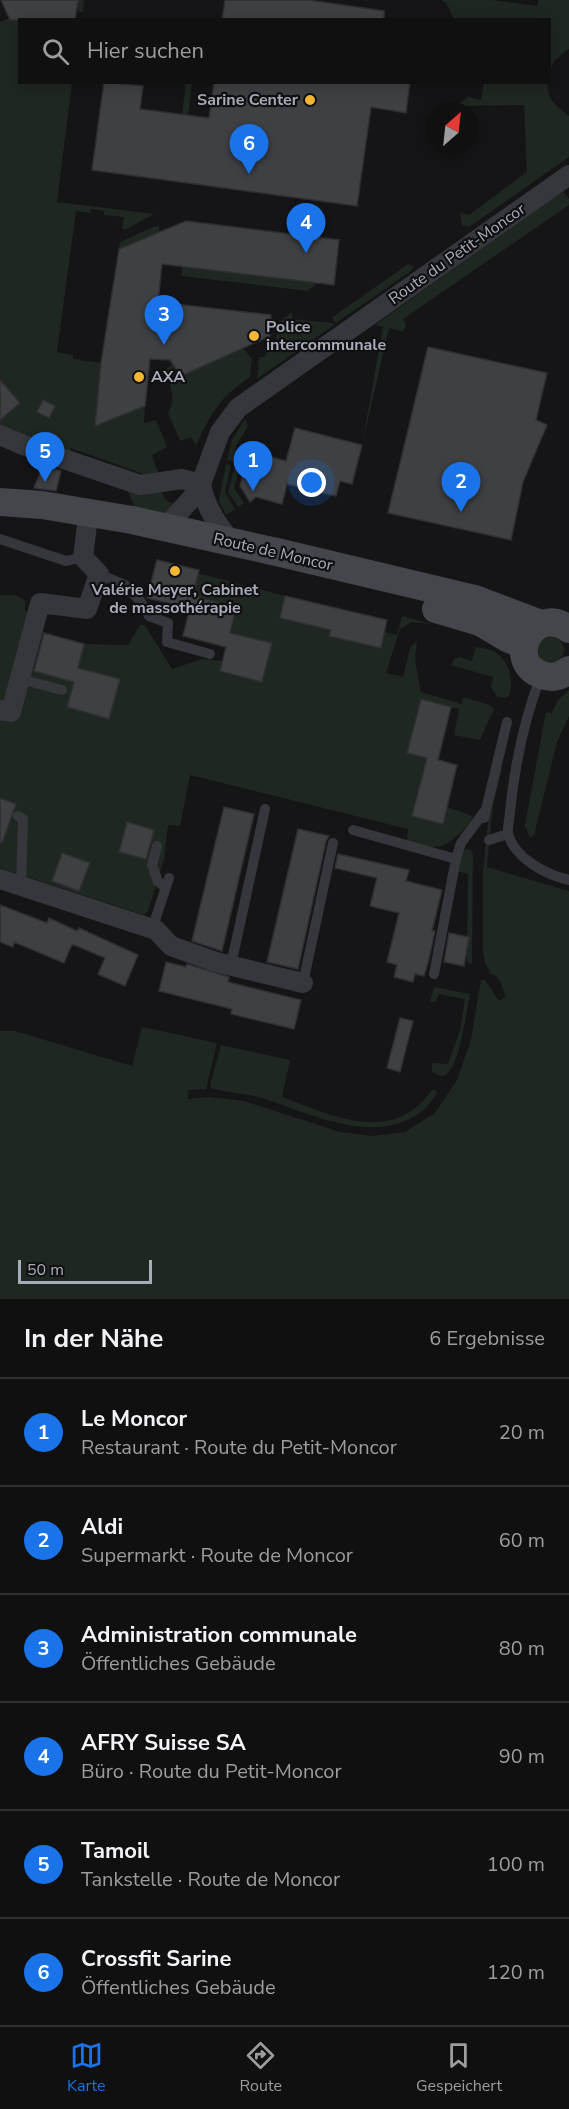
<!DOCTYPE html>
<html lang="de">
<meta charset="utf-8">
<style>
:root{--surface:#101011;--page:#19191a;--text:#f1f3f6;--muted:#9c9d9f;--line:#303031;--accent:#1a73e8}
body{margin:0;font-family:"Nunito Sans",sans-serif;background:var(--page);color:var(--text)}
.compass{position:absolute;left:425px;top:102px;width:54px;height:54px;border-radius:50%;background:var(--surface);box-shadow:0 3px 15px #0003;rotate:27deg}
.scale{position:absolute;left:18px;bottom:15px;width:134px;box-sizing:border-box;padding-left:6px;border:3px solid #a7acb8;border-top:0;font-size:16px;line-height:21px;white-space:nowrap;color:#a7acb8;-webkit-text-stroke:4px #101012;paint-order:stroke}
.you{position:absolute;left:312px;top:483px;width:21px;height:21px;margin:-15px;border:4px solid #fff;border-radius:50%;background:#1a73e8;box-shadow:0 0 0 9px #1a73e833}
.badge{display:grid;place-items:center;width:39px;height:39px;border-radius:50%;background:var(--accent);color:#fff;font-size:20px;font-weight:700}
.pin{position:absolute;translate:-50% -50px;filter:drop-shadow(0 2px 3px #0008)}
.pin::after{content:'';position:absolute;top:32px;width:21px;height:18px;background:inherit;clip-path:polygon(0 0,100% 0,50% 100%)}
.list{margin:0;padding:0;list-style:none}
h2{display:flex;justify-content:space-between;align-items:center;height:78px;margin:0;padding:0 24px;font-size:26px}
h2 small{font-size:20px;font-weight:400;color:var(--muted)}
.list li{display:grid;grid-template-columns:39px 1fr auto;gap:18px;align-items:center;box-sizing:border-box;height:108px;padding:0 24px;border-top:2px solid var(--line)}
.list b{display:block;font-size:22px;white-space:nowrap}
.list p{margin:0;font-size:20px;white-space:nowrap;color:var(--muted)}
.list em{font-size:20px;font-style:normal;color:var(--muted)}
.icon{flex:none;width:33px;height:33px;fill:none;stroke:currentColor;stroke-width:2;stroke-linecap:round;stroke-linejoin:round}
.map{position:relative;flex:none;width:569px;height:1299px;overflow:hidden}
.search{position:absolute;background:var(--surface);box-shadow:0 3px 15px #0003;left:18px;right:18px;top:18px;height:66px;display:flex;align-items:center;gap:15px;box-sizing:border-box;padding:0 21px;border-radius:0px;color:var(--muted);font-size:22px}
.sheet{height:726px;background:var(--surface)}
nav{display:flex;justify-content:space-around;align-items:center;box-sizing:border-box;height:84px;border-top:2px solid var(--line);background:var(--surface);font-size:16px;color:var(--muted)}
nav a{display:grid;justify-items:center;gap:3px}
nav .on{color:var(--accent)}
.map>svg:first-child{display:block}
</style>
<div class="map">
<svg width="569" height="1299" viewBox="0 0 569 1299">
<rect width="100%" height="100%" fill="#151517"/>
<path fill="#1f2721" d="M54,0H84L83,12L71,10L20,20V82L72,83L57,202L154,214L127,229H122L124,217L104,215V211L91,209L90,213L76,211L57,352L73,355V359L101,363L95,426L145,406L144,423L156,420L167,447L152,455L158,472L156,475L149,476L71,448V453L0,428V22Z
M441,0H492L537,6L539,0H569V49L554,61L550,71V20L454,19L446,3Z
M186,83H192L188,115L182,114Z
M484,83H547C548,101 555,105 569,116V157L469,227L462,225L460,213L469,215L527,172L524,105L459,106L460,103L468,97L481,100Z
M563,191L569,199V205L403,319L406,325L403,332L389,328L362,445L383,327L375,325Z
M159,226V233L119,249L120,242L153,227Z
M408,264L413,266L411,271L336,323L333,320V317Z
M182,266L317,283L308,291L182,276Z
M292,312V319L332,323L334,325L257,379L259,357H265L266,352H275L278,323Z
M243,348L252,359L250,377C219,398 211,413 196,446L191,437L180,441L168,413C177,398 170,385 165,370L173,364L181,376Z
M245,419L248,426L236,446L233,461L227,460L232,440Z
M226,464L231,465L225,492L235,509L226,515L219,501Z
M235,466L240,467L234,488L244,503L238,507L228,492Z
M129,490L161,492L166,500L178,506L164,515L137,512L128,492Z
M198,573L285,596L280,618L331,630L330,636L380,648L385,632L397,635L402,616L432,624L411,622L400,629L386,673L403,677L410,648L417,641L415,660L421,692L462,704L463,697L490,705L494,709L480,740L454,735L459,709L420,700L407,753L427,758L412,816L447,807L473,816C470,823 466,827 461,832C441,852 433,848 407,842L408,829L190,775L180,826L168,825L164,859L148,911L144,915L0,868V595H15L25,600V610L43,633L33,671L74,682L67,707L109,718L120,679L78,667L84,644L128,645L140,625H145L172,669L202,659L223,661L220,671L262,682L272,644L230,633L236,607L193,596Z
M538 650a13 13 0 1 1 26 0a13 13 0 1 1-26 0Z
M476,647C481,648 490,649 495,652C509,661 515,681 509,696L504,698L497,696L491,688L493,677L451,665L454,659L459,657L472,661Z
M569,690V716L557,742L534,835L530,838L525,825L546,712L552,713L558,700Z
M501,767L502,769L493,805L487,867L569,891V1299H0V1031H15L132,1066L142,1027L217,1043L206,1089L188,1090V1099L209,1097L244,1101L340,1132L372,1136L405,1132L435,1113L457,1080L471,1040L481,980H485L499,1001L506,996C500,987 503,977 491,974L485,963L483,951V871L490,804Z
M466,849L471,850L473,855L472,962L470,964L467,961L468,874L457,871L463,851Z
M434,987L470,994C467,1009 459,1070 445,1075C440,1077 436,1074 432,1072V1063L448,1064L460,1030L465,999L439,994L435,1002L430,1001Z
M221,1045L290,1060L282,1097C333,1116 392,1146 432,1090H436L437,1093C433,1098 430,1104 426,1108C378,1149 312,1114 262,1098C245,1093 228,1093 211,1088L210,1085Z"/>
<path fill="#3f4044" stroke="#302f33" stroke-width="1.5" d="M1,0H78L75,20H10Z
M225,0H308L384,11V20H222Z
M104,82L143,86L140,109L209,118L214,82H410L406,113L371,107L357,206L92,170Z
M186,221L339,240L334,285L162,264L158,302L271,315L270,336L181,376L170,360L150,359L145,406L95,426L101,363L119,249Z
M428,347L547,373L536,420L547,425L523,482L511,540L388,513Z
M0,380L20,403L0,420Z
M43,400L55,406L49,418L37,412Z
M295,428L362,445L352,484L340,481L336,496L287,484L282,504L256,497L250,502L240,486L244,468L255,471L260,454L286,461Z
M43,465L61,471L56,491L34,488Z
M157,560L199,570L193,596L236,607L230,633L272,643L262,682L220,671L226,647L183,636L190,608L147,598Z
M285,596L387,620L381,648L329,636L331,630L280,618Z
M44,633L84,644L78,668L120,679L109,719L67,707L74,682L34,671Z
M421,699L451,707L438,760L457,765L443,824L412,816L427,758L407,753Z
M0,798L16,804L2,843H0Z
M224,807L254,814L222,951L192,941Z
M127,822L154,830L146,859L119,852Z
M298,829L329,836L326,841L298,969L267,962Z
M62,853L90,863L79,891L52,881Z
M338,854L409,870L406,881L442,890L432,931H435L429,959L424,976L415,974L413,982L394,977L397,965L387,962L399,913L370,906L377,878L335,868Z
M0,905L47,923L49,918L77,931L79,928L138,955L125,986L98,974L105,958L72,944L64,963L14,942L13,947L0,942Z
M449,933L469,937L464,966L444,962Z
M166,962L186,967L187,964L229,977L228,982L301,1000L294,1029L231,1014L232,1009L159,991Z
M400,1018L413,1021L400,1072L387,1068Z"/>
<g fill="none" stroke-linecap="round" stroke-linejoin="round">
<path stroke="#36373c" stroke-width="10" d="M0,539L66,561L83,557
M99,574L125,585L141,602L149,616L168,623L167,642L210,654
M541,676C524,719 515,764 510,811C510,818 507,828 508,834C515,859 547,875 569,880
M20,679L62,690
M18,816L23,819L21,886
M484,818L507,722
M353,830L456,859L461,843L484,812
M489,840L508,834
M157,846L152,865L158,882L166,887
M152,929L169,878
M231,965L265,809
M434,974L456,859
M303,983L333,843"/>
<path stroke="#36373c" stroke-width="20" d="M0,435L23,445L140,485L182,479L201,484
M201,484C205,507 217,525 232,542
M157,526L171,521L192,498L201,484L220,432L238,408L569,175
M0,710L11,712L40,603L87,609L99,574L83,557L87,525
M0,879L156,930L171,946L216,962L303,983"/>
<path stroke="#44464c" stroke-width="28" d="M0,502L42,505L132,520L281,553L475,599L541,624
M436,609L480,622L507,638L524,645
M569,629C532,603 504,662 542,675C552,679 561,676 569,670"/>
</g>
<g fill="#f3b732" stroke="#101012" stroke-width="2">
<circle cx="310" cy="100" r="6"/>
<circle cx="254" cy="336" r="6"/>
<circle cx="139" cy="377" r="6"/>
<circle cx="175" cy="571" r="6"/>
</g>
<g text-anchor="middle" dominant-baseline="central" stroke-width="4.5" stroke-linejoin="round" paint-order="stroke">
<g font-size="16" font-weight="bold" fill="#a7acb8" stroke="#101012" text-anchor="start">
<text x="298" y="100" text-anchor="end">Sarine Center</text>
<text x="266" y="327">Police<tspan x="266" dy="18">intercommunale</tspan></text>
<text x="151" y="377">AXA</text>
<text x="175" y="590" text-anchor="middle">Valérie Meyer, Cabinet<tspan x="175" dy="18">de massothérapie</tspan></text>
</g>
<g font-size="16" fill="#a7acb8" stroke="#101012">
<text transform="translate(457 254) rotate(-35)">Route du Petit-Moncor</text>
<text transform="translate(273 552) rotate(13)">Route de Moncor</text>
</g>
</g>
</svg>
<svg class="compass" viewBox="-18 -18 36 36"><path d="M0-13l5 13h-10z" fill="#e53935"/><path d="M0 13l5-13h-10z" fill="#9c9d9f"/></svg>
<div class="scale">50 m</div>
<div class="you"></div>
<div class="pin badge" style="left:253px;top:491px">1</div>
<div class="pin badge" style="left:461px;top:512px">2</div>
<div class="pin badge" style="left:164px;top:345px">3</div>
<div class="pin badge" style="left:306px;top:253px">4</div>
<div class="pin badge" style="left:45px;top:482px">5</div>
<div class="pin badge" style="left:249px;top:174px">6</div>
<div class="search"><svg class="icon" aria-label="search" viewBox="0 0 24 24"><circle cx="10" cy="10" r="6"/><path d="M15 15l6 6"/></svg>Hier suchen</div>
</div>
<section class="sheet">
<h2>In der Nähe<small>6 Ergebnisse</small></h2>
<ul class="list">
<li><span class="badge">1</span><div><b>Le Moncor</b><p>Restaurant · Route du Petit-Moncor</p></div><em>20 m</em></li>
<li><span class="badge">2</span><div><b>Aldi</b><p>Supermarkt · Route de Moncor</p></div><em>60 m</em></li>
<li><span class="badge">3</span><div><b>Administration communale</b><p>Öffentliches Gebäude</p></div><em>80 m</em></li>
<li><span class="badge">4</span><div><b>AFRY Suisse SA</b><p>Büro · Route du Petit-Moncor</p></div><em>90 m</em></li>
<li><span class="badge">5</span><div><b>Tamoil</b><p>Tankstelle · Route de Moncor</p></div><em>100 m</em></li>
<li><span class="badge">6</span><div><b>Crossfit Sarine</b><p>Öffentliches Gebäude</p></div><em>120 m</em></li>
</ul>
</section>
<nav>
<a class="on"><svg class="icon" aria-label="map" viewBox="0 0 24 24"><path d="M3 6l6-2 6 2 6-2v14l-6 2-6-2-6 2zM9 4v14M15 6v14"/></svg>Karte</a>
<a><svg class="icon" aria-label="directions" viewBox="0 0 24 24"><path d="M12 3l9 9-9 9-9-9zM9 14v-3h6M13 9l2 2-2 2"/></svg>Route</a>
<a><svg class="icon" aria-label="saved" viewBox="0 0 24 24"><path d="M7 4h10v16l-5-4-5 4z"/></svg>Gespeichert</a>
</nav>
